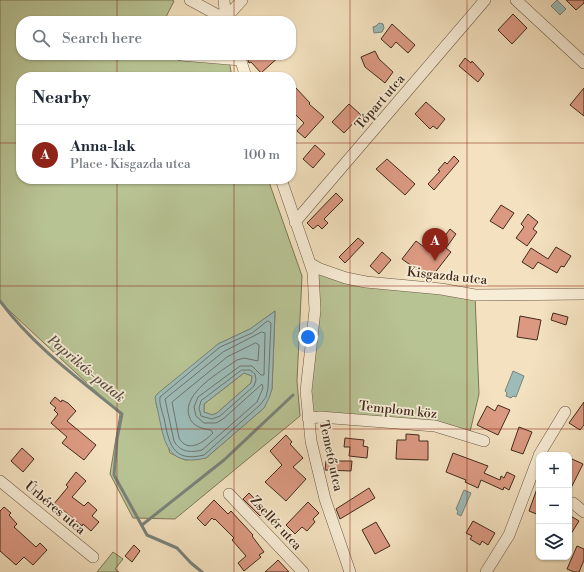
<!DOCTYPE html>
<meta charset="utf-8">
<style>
:root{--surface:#fff;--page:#f6f6f7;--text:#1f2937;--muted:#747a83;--line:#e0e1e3;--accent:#8f2418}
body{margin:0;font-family:"Libre Bodoni",serif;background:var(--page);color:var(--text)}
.controls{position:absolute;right:12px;bottom:12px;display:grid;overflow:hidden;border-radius:8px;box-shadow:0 1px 3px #0004}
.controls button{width:36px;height:36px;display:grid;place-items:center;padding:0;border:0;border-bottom:1px solid var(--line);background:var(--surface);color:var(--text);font:20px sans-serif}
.you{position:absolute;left:308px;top:337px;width:14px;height:14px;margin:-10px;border:3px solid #fff;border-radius:50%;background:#1a73e8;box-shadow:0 0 0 6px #1a73e833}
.badge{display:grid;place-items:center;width:26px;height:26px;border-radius:50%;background:var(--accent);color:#fff;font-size:13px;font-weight:700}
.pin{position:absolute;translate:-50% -33px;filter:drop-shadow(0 1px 2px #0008)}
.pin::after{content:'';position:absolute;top:21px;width:14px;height:12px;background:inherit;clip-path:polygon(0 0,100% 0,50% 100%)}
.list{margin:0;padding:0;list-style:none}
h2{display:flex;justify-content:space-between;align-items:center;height:52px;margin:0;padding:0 16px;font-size:17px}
h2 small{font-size:13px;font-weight:400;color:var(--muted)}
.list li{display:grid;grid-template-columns:26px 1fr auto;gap:12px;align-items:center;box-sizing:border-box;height:60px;padding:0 16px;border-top:1px solid var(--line)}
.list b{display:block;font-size:15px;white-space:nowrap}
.list p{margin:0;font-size:13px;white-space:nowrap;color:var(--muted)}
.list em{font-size:13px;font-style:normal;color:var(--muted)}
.icon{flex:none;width:22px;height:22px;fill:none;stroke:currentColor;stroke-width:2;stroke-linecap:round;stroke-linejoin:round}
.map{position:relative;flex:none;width:584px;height:572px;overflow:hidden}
.search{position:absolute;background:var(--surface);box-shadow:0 1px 3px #0004;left:16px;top:16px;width:280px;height:44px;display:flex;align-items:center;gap:10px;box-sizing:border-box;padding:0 14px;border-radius:16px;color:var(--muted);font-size:15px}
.panel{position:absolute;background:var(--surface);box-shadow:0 1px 3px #0004;left:16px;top:72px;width:280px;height:112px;border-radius:16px}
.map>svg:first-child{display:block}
</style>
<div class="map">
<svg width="584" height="572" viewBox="0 0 584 572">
<rect width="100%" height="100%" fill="#f3e1bf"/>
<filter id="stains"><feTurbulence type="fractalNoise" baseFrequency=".005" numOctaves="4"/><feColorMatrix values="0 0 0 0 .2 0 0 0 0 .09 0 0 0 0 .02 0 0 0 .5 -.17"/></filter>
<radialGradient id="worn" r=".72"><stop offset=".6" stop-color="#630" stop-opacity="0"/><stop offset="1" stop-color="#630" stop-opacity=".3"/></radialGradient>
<path fill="#b8c394" stroke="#7d7758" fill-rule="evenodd" d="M0,0H172L174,1L164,21H21V55H228L232,77H21V179H268L302,276L297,381L300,416L175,519L133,518L110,474L120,414L0,302ZM275,311L272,389L264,408L206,458L185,460L170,453L156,403L218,344L250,329Z
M320,269L475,295L479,394L469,436L435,426L308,418L314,290Z
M244,373L252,376L251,383L217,413L212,415L204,412V404Z
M113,552L123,559L115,569L119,572H97Z"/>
<path fill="#9dbcb8" stroke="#79827a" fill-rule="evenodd" d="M557,0L566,9L560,15L551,6Z
M379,23L383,24L384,28L382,32L374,33L373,27L376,26Z
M275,311L272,389L269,398L264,408L206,458C162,469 164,434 156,403L155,397L157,394L218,344L250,329ZM244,373L252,376L251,383L217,413L212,415L204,412V404Z
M513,371L524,376L516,397L513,396L511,398L506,396L507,393L505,391Z
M464,490L471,493L461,516L457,514L458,511L456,509Z"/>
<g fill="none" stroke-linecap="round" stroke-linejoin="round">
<path stroke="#70746a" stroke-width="1" d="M268,321L271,323L268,388L266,397L260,405L204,455C172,463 169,443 164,418C162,411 159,403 160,397L220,347L252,333Z
M262,332L265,333L264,375H261L252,366H240L198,397L194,407L196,416L204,423H216L223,419L262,384L263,388L257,402L202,450C190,453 180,452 174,441L165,399L223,352Z
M256,343L259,345L258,361L244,358L237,360C220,372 182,393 189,416C192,426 202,429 211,430L213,433C204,442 188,454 179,438L172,402L227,357Z
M242,370H250L255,374L256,380L254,386L220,416L212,419L201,416L199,408L201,401Z"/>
<path stroke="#79827a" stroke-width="3" d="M0,301C33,346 79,379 122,414L117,439L114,475L147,535L177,548L191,563L202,572
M142,525L224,460L293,395"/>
</g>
<path fill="#db9982" stroke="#422b1d" d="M566,0H584V3L576,10Z
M513,14L527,28L512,44L498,30Z
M392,24L415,45L408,53L396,42L391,48L381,39Z
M375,51L379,59L393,72L385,83L365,67L361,57Z
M246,55H281L261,73L251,62L249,63Z
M465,58L471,63L472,61L484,74L478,82L459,66Z
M295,87L310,103L309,104L324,117L305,138L297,131L304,123L291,110V91Z
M584,88V116L570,105Z
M426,102L445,119L437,129L433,126L430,129L415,114Z
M349,104L361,115L344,133L332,122Z
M315,145L325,154L313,168L303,159Z
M454,156L459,161L434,190L428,184L440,171L438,170L445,162L447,164Z
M387,159L415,184L405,195L376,169Z
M336,193L343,200L324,219L328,223L322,229L318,225L313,229L307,223Z
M501,205L514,213L503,229L490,221Z
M528,214L538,222L533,229L537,232L527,246L516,238L524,227L521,224Z
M450,229L456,234L446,248L451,252L430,279L402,259L416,241L432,253Z
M358,238L364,243L345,263L339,257Z
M556,247L571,256L564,267L561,266L557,273L538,262L533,269L522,262L531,248L548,259Z
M382,252L391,260L379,274L370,266Z
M553,313L568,317L566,325L551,320Z
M520,316L541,320L537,340L517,337Z
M55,397L61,402L62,400L68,403L76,411L67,421L96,445L84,460L62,443L67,437L51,423L58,414L54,410L56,408L50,403Z
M584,402V425L580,430L569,423Z
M498,405L510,410L498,435L477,425L487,406L495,411Z
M519,427L532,432L523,454L511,450Z
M406,434L419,435V441H428V460L396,459L397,440H406Z
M286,435L292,442L290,444L303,458L293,467L306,479L286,501L265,482L282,465L270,451Z
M345,438L364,440L363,446L368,447L367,458L349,456L350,447H344Z
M22,448L34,459L23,472L11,461Z
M453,453L488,466L484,473L500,480L501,476L504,478L507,472L515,476L509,490L504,487L503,490L481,480L478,488L465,482L466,480L446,472Z
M572,459L583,464L569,492V466Z
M326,461H352L351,471L325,470Z
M76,472L86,481L72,497L84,506L88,502L97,510L92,516L99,522L91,531L83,524L82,526L63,510L61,512L53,505L68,487L66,485Z
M538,486H539V515L529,511Z
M369,488L375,498L340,519L336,509Z
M249,493L265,510L260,516L243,499Z
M214,500L228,514L231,511L253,535L252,536L264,552L259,555L261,557L244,571L238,563L246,556L232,540L234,538L215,519L214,520L212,518L205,526L197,518Z
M308,502L319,513L313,519L315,522L307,531L302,527L295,534L286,525Z
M4,507L11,513L9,515L17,524L14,527L36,547L40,543L47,550L33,565L24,557L16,565L0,551V511Z
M569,515L579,521L569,537Z
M473,521L495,533L488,545L482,541L480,545L470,539L472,536L466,533Z
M376,522L390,546L375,554L362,530Z
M134,545L140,551L132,562L125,556Z
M577,546L584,549V560L579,572H574L567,569Z
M278,560L289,572H265L275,563Z"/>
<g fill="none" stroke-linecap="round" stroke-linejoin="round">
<defs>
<path id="minor" d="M190,0L225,19
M224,0L226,21
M516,0L584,63
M225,19L242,0
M181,55L241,60
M239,55L246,77
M281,179L313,272L315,310L306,391L311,441L325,499L350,572
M295,222L485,0
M311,264L320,269L346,278L366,282L441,289L475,295L584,294
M308,418L320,417L435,426L484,441
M539,455L565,412
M0,481L93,557
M229,494L303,572
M573,503L584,512
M486,572L509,535L539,456"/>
</defs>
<use href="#minor" stroke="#6e5846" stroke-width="12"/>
<use href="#minor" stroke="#f7ecd5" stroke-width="11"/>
</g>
<path fill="none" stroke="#8f2418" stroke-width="1" stroke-opacity="0.55" d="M117,0V21M234,0V21M350,0V572M467,0V572M117,55V77M234,55V77M0,143H21M291,143H584M117,179V572M234,179V572M0,286H584M0,429H584"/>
<g text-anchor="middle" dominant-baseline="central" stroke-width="3.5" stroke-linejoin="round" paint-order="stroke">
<g font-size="13" fill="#422b1d" stroke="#f7ecd5">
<text transform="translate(380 102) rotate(-49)">Tópart utca</text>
<text transform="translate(447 276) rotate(6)">Kisgazda utca</text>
<text transform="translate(398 410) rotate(6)">Templom köz</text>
<text transform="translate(331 456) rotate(78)">Temető utca</text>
<text transform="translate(55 508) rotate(40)">Úrbéres utca</text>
<text transform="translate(276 523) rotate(47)">Zsellér utca</text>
</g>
<g font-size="14" font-style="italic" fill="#594f44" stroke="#f7ecd5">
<text transform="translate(86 369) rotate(40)">Paprikás-patak</text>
</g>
</g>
<rect width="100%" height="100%" filter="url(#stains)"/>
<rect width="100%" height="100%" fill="url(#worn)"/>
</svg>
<div class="controls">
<button>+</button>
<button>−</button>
<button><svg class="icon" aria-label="layers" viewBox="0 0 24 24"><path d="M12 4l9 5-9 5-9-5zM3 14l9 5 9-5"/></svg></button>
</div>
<div class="you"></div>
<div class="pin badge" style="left:435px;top:261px">A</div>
<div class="search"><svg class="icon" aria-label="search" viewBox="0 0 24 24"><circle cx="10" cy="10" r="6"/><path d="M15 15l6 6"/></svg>Search here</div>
<section class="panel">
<h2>Nearby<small></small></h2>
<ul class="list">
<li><span class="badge">A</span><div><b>Anna-lak</b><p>Place · Kisgazda utca</p></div><em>100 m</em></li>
</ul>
</section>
</div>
